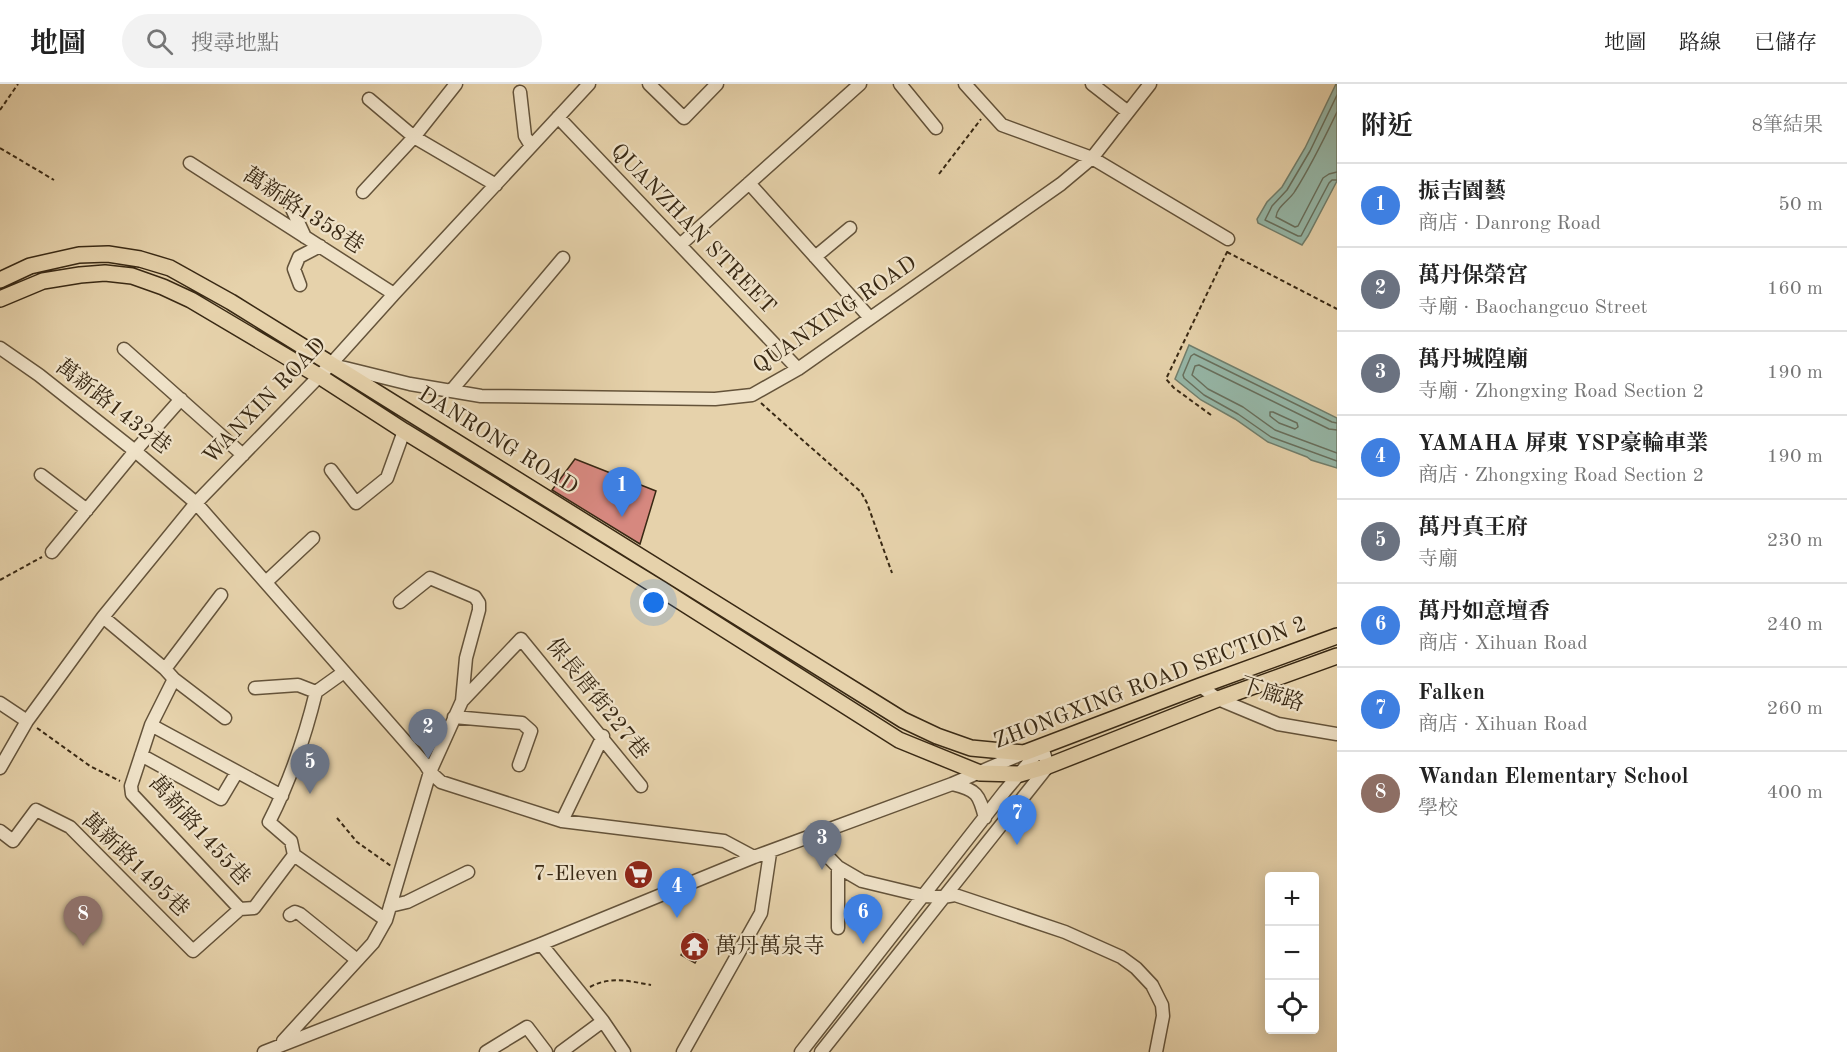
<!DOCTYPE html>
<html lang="zh-TW">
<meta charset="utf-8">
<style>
:root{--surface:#fff;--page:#f2f2f2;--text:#222;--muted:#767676;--line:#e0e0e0;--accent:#d93025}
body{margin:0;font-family:"Old Standard TT","Noto Serif TC",serif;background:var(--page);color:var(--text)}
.controls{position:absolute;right:18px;bottom:18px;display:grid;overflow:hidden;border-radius:6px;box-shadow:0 3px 15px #0003}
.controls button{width:54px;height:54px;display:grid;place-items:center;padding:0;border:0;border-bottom:2px solid var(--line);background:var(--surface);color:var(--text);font:30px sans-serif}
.you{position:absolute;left:654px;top:519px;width:21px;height:21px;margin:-15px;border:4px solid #fff;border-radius:50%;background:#1a73e8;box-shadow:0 0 0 9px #1a73e833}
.badge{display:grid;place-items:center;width:39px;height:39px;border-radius:50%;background:var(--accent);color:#fff;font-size:20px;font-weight:700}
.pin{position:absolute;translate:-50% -50px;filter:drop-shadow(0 2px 3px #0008)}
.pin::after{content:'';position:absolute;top:32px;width:21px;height:18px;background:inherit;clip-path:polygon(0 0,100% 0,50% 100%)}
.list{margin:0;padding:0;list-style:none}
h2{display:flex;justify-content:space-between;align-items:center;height:78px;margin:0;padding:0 24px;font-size:26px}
h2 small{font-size:20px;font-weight:400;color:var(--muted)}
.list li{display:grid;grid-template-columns:39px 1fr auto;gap:18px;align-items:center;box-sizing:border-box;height:84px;padding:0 24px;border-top:2px solid var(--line)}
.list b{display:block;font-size:22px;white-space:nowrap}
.list p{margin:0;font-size:20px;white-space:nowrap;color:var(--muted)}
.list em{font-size:20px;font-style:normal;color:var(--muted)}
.icon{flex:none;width:33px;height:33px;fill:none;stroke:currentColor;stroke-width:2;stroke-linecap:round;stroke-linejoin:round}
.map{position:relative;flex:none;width:1337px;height:968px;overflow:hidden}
header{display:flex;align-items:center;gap:36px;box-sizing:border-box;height:84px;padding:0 30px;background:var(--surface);border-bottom:2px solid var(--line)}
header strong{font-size:28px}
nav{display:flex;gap:33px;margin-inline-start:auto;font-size:21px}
.search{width:420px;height:54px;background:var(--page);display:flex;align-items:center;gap:15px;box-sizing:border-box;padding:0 21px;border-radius:33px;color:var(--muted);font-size:22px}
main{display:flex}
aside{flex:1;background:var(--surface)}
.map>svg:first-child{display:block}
</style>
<header>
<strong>地圖</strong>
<div class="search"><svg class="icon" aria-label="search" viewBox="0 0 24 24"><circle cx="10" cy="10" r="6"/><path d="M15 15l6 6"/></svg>搜尋地點</div>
<nav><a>地圖</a><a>路線</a><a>已儲存</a></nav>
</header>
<main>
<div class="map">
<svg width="1337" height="968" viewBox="0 0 1337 968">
<rect width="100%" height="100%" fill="#e6d2ab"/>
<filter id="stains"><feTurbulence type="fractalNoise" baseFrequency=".00333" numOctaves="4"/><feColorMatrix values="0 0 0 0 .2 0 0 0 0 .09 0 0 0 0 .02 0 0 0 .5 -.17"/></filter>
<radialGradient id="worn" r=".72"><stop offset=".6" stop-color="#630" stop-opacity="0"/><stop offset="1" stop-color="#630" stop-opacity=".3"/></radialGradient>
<path fill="#96b8a9" stroke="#717f6d" stroke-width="1.5" d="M1336,0H1337V97L1308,152L1302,161L1258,139L1257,135L1267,118L1282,103L1305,64Z
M1189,261L1337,334V384L1311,376L1307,373L1268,358L1235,335L1201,316L1175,295Z"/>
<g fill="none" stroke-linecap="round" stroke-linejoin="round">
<path stroke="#68705e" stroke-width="1.5" d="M1337,11L1310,67L1287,106L1272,122L1265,136L1298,152H1301L1329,99L1332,96H1337
M1337,28C1324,55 1311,82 1295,107C1290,116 1277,122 1276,133L1295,143L1298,142L1323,94L1329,90L1337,88
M1270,328H1273L1297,339L1298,343L1295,345L1279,339L1270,332Z
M1337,339L1332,338L1194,270L1191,272L1183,291L1184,294L1204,311L1238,330L1271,353L1337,377
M1337,346L1329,345L1199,281L1195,282L1192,291L1208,305L1243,323L1275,346L1337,369"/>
</g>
<path fill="#d6887f" stroke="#392914" stroke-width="1.5" d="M575,375L656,407L640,460L552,406Z
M693,848L708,856L695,879L681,871Z"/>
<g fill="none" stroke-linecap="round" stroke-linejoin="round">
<defs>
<path id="minor" d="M649,0L684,34L717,0
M900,0L936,44
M965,0L1002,41L1092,74L1228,155
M1092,0L1128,28
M520,8L525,52L531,62
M369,15L414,53L496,101
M558,33L798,285
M190,79L394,210
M749,99L870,234
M363,108L414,53L456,0
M287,114L305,153
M680,161L860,0
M815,173L850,144
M300,201L294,185L299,173L320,162
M0,264L39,291L135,367L196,419L425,680L430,688L441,698L562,737L724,757L754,773
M124,265L243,371
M341,283L410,300L481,312L715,315L752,311L798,285L1061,100L1092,74L1150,0
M451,307L563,174
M331,386L356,419L387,394L404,347
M41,391L87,426
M52,468L135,367L181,315
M266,498L313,454
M400,518L430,494L475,513L479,519V526L466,574L462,617
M103,533L165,585L174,595L225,634
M165,585L221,511
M174,595L151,641L131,702L132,710L240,825L254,824L294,771
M1200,602L1218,615L1278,640L1337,650
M255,604L298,601L316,608
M0,619L27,637
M454,633L522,639L531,647L519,681
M151,641L282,712
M141,671L221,715L237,688
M0,684L27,637L103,533L196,419L331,280L394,210L589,0
M952,700C977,706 979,710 985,734
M562,737L603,652
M0,747L13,757L36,726L70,743L193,867L240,825
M810,754L838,783V844
M294,771L291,757L269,738C290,697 305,653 316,608L344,588
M294,771L386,836
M838,783L862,797L924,812L943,813L955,811L1065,848L1121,873L1136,884L1152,901L1162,921L1163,932L1156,968
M390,822L407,818L468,788
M290,831L295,828L300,830L357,876
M541,860L603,937L624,968
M283,957L373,859L386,836L430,688L462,617L521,555L641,702
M264,968L541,860L754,773L952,700L1024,669
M486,968L527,943L546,968
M561,968L603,937
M683,968L761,829L770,769
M801,968L1005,707L1042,663
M821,968L1048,682L1042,663"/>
<path id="major" d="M0,196L30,182L79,171L108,170L140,175L170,184L231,218L331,280L903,636L937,652L971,664L1024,669L1200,602L1337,552
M0,215L43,197L80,191L105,189L132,192L163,203L191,216L319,292L404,347L661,505L899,656L980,689L1020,690L1048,682L1218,615L1337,572"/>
</defs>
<use href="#minor" stroke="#64533a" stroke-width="15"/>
<use href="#major" stroke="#392914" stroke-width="18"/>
<path stroke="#392914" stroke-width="2" stroke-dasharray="4.5 3" stroke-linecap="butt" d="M0,26L18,0
M0,64L54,96
M939,90L981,35
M1227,168L1337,225
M761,319L861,408L867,419L892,489
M1211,331L1174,304L1166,295L1228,166
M0,496L42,473
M37,644L90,682L120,697
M337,734L357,758L391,782
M590,903C610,892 629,897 651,901"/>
<use href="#minor" stroke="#efe2c8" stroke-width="12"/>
<use href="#major" stroke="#e6d2ab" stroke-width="15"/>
</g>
<defs>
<symbol id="supermarket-disc" viewBox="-11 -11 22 22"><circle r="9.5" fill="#8f2418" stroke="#efe2c8"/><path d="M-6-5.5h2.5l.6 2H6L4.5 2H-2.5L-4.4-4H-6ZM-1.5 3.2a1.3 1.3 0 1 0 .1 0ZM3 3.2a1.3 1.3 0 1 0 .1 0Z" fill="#fff"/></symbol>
<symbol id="temple-disc" viewBox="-11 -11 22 22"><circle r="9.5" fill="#8f2418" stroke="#efe2c8"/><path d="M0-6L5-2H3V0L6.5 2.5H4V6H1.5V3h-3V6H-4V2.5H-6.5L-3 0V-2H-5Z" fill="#fff"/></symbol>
</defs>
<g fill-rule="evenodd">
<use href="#supermarket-disc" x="622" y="774" width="33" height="33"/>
<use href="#temple-disc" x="678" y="846" width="33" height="33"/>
</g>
<g text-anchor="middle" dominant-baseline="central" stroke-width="4.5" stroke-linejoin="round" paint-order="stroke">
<g font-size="22" fill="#392914" stroke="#efe2c8">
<text transform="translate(303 127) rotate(33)">萬新路1358巷</text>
<text transform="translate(693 145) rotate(46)">QUANZHAN STREET</text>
<text transform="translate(835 231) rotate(-34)">QUANXING ROAD</text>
<text transform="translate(265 317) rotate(-46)">WANXIN ROAD</text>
<text transform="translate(113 323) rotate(38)">萬新路1432巷</text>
<text transform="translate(498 357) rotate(32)">DANRONG ROAD</text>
<text transform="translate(1150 599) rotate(-21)">ZHONGXING ROAD SECTION 2</text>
<text transform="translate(1272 611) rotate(18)">下廍路</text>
<text transform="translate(597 615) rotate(51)">保長厝街227巷</text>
<text transform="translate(199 747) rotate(48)">萬新路1455巷</text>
<text transform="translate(135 781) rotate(44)">萬新路1495巷</text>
</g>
<g font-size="22" fill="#392914" stroke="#efe2c8" text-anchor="end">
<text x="618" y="790">7-Eleven</text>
<text x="715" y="863" text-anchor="start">萬丹萬泉寺</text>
</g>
</g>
<rect width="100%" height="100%" filter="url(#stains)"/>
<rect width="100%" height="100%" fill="url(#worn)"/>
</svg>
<div class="controls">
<button>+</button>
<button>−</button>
<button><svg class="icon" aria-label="locate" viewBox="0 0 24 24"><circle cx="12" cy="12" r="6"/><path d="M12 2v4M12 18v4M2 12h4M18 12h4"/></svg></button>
</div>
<div class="you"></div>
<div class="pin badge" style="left:622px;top:433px;background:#3f7fe0">1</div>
<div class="pin badge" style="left:428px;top:675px;background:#6b7280">2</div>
<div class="pin badge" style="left:822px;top:786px;background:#6b7280">3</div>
<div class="pin badge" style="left:677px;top:834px;background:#3f7fe0">4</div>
<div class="pin badge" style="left:310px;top:710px;background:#6b7280">5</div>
<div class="pin badge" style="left:863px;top:860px;background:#3f7fe0">6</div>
<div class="pin badge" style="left:1017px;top:761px;background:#3f7fe0">7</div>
<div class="pin badge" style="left:83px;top:862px;background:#8d6e63">8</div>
</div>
<aside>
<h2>附近<small>8筆結果</small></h2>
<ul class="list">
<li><span class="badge" style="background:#3f7fe0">1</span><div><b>振吉園藝</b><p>商店 · Danrong Road</p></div><em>50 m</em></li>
<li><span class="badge" style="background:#6b7280">2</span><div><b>萬丹保榮宮</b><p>寺廟 · Baochangcuo Street</p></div><em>160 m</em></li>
<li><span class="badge" style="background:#6b7280">3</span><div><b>萬丹城隍廟</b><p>寺廟 · Zhongxing Road Section 2</p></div><em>190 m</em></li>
<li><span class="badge" style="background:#3f7fe0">4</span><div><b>YAMAHA 屏東 YSP豪輪車業</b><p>商店 · Zhongxing Road Section 2</p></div><em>190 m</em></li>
<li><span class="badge" style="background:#6b7280">5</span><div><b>萬丹真王府</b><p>寺廟</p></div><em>230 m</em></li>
<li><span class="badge" style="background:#3f7fe0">6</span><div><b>萬丹如意壇香</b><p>商店 · Xihuan Road</p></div><em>240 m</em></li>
<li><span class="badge" style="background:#3f7fe0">7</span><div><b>Falken</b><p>商店 · Xihuan Road</p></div><em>260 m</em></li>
<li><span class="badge" style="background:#8d6e63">8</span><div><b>Wandan Elementary School</b><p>學校</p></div><em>400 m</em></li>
</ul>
</aside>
</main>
